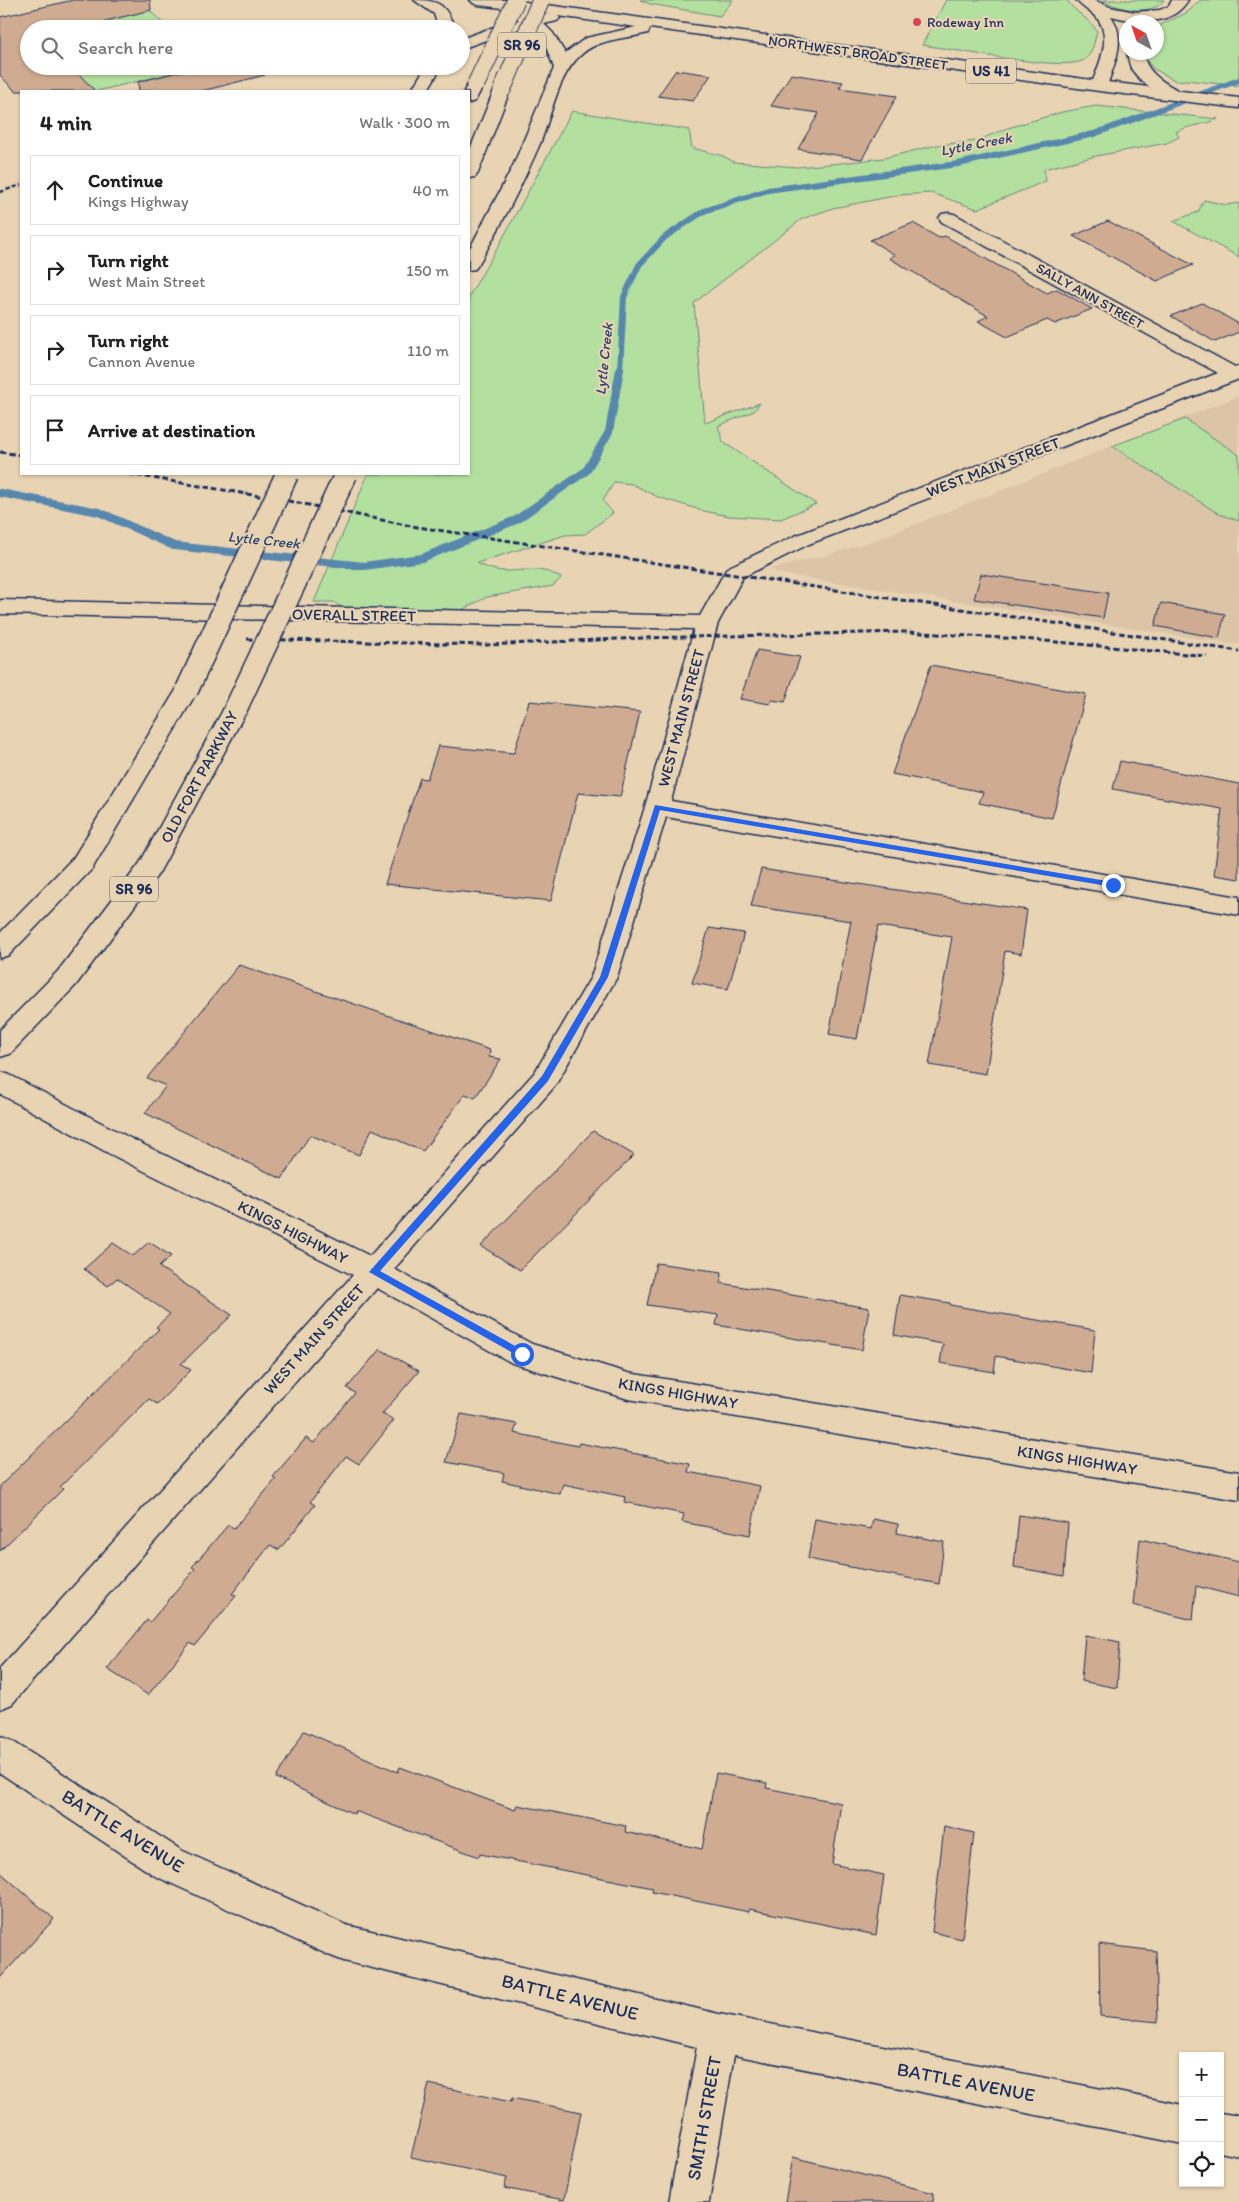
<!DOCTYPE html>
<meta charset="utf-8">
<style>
:root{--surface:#fff;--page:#f2f2f2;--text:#222;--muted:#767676;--line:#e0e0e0}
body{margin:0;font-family:Itim,sans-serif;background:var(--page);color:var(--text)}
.controls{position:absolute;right:15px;bottom:15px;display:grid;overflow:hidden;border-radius:0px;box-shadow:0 1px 4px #0004}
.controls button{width:45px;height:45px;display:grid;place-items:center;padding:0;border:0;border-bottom:1px solid var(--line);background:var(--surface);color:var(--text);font:25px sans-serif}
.compass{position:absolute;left:1119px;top:15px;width:45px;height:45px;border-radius:50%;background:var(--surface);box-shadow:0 1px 4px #0004;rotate:320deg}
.stop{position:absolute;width:15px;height:15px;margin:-11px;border:4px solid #2563eb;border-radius:50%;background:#fff}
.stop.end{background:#2563eb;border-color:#fff;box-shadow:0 1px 5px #0008}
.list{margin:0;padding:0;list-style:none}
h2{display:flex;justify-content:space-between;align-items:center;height:65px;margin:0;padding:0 20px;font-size:21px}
h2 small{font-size:16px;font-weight:400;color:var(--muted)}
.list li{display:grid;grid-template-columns:32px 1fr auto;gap:15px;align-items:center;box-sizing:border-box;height:70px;margin:0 10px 10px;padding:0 10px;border:1px solid var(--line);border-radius:0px}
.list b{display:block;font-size:19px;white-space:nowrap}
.list p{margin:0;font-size:16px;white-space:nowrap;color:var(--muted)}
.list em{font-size:16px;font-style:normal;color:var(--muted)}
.icon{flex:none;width:28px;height:28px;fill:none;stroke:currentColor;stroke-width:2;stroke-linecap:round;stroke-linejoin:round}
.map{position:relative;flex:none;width:1239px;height:2202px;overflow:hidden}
.search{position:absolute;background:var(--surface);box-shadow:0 1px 4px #0004;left:20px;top:20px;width:450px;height:55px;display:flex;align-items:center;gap:12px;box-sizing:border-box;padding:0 18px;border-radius:28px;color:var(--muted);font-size:19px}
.panel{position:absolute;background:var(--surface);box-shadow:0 1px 4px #0004;left:20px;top:90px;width:450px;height:385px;border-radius:0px}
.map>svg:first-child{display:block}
</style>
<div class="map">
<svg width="1239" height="2202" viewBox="0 0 1239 2202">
<rect width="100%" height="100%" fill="#e8d3b2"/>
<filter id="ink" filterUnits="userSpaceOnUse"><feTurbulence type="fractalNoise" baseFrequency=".02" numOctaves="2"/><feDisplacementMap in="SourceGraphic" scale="10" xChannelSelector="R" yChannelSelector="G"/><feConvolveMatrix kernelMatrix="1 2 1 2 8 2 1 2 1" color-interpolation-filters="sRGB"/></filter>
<g filter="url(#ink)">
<path fill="#dcc4a7" d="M1239,396V645L781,574L770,569L824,556L873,541Z"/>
<path fill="#b3e09e" stroke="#67887e" d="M640,0H733L720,16L650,4Z
M946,0H1067C1075,13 1089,18 1097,31C1094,42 1093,56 1082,61C1059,71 953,49 922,45Z
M1102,0H1164C1152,17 1117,9 1102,0Z
M1201,0H1239V86L1186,80L1176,81L1154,69L1147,61L1148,53L1156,52L1157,28C1166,20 1179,18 1189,11C1193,7 1196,3 1201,0Z
M149,10L169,29H73Z
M71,66H201L97,91H95Z
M1096,106L1218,119C1204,125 1189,125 1176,132L1179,137L1167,143L1096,156L1044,169L1046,181L977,209L931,193L899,195L833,208L802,219L694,303L705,423L760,403L754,411L718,426L723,442L816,504L781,519L729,516L704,511L658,497L632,484L614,482L603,501L613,513L585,534L565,535L477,563C483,566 490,569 496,570C519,574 538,563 561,578L553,586L487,597L434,624L360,622L334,602H314L368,474H469V296L498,247L572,111L689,130L692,148L723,156L734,162L797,167L841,163L884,158L937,145L976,141L1008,128L1062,112Z
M1204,200L1226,205L1239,203V257L1173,221L1198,212Z
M1185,419L1239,455V521L1219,514L1112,446Z"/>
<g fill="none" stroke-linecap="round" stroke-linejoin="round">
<path stroke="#5987ae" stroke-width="6" d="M620,370L624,297L639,265L665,237L704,211L768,190L958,164L1094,134L1239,80"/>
<path stroke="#5987ae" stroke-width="8" d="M0,493L99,512L174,546L364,566L422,558L516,520L586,471L609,432L620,369"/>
</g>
<path fill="#cfab91" stroke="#1b2f5e" d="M73,0H150L151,10L73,29H29V66H71L95,91H15L0,75V17Z
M201,66H264L265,75L202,91H139L138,82Z
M676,70L711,75L693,101L658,96Z
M791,74L843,82L839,88L897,96L862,159L798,149L819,113L771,106Z
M1108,221L1193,265L1157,281L1073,236Z
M913,223L939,238L945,236L1047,293L1057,289L1092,309L1055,324L1047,320L1007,337L978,321L988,316L889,258L895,255L870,240Z
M1202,303L1239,324V332L1215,342L1171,316Z
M981,574L1108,593L1103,618L974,599Z
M1161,603L1225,614L1219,638L1155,626Z
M757,650L800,657L785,702L772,700L770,704L740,699Z
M931,665L1086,694L1052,818L979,803L983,792L892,774Z
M529,701L640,712L620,797L578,793L551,901L385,884L420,778L427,779L438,746L514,753Z
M1120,761L1239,784V879L1214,875L1222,809L1113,789Z
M761,869L1027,910L1021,954L1005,951L986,1074L929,1065L952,937L878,926L857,1039L829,1034L851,921L751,906Z
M709,928L744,933L728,989L692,983Z
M239,965L490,1050L489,1057L501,1059L475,1098L465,1094L423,1151L372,1129L359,1155L310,1135L282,1179L145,1113L166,1086L147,1078Z
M593,1131L634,1155L520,1270L481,1246Z
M149,1242L171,1256L159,1267L232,1315L181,1364L191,1370L157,1404L149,1399L60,1487L63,1489L0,1551V1486L159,1329L156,1327L170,1314L117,1278L108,1286L84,1269L113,1243L133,1256Z
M656,1263L722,1272L720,1283L869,1308L862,1350L716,1325L718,1315L647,1305Z
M900,1295L950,1303V1305L1095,1330L1091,1373L996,1356L994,1372L940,1363L943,1344L894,1335Z
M380,1349L419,1371L382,1414L394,1420L359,1464L346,1456L310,1502L315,1505L279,1550L270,1545L232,1594L236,1596L195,1646L190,1643L148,1695L107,1669L147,1620L150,1622L195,1569L192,1567L228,1525L234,1528L276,1479L273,1477L306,1438L314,1443L355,1393L347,1388Z
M461,1414L517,1424L514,1433L578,1446L579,1443L690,1464L688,1472L760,1486L750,1535L682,1522L684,1514L624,1502L625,1497L563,1484L560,1494L502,1481L504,1473L446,1462Z
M1019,1515L1068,1523L1064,1576L1014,1567Z
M815,1519L871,1529L873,1519L898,1524L897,1533L944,1542L939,1584L808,1559Z
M1140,1539L1239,1562V1597L1196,1586L1193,1620L1133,1605Z
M1085,1635L1120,1642L1117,1688L1081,1681Z
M304,1731L398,1772L400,1767L515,1810L517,1805L626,1826L625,1832L702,1849L716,1773L767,1783L766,1788L841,1803L832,1864L884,1875L876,1935L749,1909V1912L652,1892L653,1888L480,1854L479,1857L355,1811L354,1814L276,1778Z
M944,1826L974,1833L962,1939L932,1932Z
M0,1872L54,1919L0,1978Z
M1099,1944L1156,1951L1158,2022L1100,2016Z
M429,2084L511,2102L512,2098L581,2112L564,2200L504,2188L507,2178L411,2157Z
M793,2157L934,2193L933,2202H785Z"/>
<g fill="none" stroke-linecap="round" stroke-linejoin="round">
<defs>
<path id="street" d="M1076,0H1094L1110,7L1135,12L1160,10L1169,6L1172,0H1188C1172,27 1138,23 1111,16C1127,39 1115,62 1107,86L1105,89H1093L1091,86C1098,66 1113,38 1097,18C1091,12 1082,7 1076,0Z
M1127,52H1143C1146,75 1166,83 1184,94L1186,97L1184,100C1168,104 1139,82 1131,68C1129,63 1128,58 1127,52Z
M948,213L954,214L1235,367L1239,366V379L809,544L743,577L718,623L671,801L1239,897V915L666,817L617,977L555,1086L394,1269L532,1344L628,1373L1239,1472V1500L628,1399L512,1363L377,1288L12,1704L0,1709V1668L353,1275L110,1154L0,1094V1072L10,1075L130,1138L370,1256L535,1072L591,977L645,807L694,629L0,614V600L700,616L727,568L795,536L1218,373L942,222L939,218L942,214Z
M0,1736L12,1741L181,1850L346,1925L719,2014L1183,2105V2144L734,2055L709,2202H669L697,2047L344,1961L331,1956L155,1876L0,1773Z
M1220,2113L1239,2116V2156L1220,2152Z"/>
<path id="primary" d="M414,0C440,0 446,5 455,29H439L434,14Z
M470,0H511L1099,81L1239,98V108L1099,91L650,28L648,33C627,39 601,38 583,53C557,74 552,116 539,146C521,187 501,226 478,265L475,269L469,270V250L513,166L554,68L545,44L529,27L511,31L461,49V39L502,24L519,20L512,14L518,10L478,5L473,3ZM526,11L548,14L535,17ZM558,16L636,27L586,38L565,53L553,33L544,24L557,21L560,18Z
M426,66H442L427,91H411Z
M476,79L482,81L484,84L475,101L469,103V91H464L470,81Z
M502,85L508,87L510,90L478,173L475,177L469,178V152L494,90L496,87Z
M187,683L195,685L198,690L92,869L9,955L0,958V933L74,857L176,690L179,685Z
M236,701L244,703L248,708L159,873L76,985L10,1054L0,1057V1030L58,971L140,863L224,708L228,703Z"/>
</defs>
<use href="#street" stroke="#1b2f5e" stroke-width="3"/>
<use href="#primary" stroke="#1b2f5e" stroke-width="3"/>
<use href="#street" fill="#e8d3b2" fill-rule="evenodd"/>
<use href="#primary" fill="#e8d3b2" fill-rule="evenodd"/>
<path stroke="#1b2f5e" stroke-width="2.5" stroke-dasharray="4.5 2.5" stroke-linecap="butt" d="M0,192L21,185"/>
<path stroke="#1b2f5e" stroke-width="3" stroke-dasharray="5.5 3" stroke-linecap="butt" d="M0,452L21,455
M129,474L294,502L411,526L1239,651
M247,639L485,645L643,638L906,632L1035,640L1207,656"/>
<defs>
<path id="primary-bridge-far1" d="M476,84L516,0
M502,90L541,0"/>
<path id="primary-bridge" d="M187,690L287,474
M236,708L346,474"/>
</defs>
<use href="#primary-bridge-far1" stroke="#1b2f5e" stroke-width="19" stroke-linecap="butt"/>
<use href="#primary-bridge" stroke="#1b2f5e" stroke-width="25" stroke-linecap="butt"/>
<use href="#primary-bridge-far1" stroke="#e8d3b2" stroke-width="17"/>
<use href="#primary-bridge" stroke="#e8d3b2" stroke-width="22"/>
</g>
</g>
<path fill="#2563eb" d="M655,805L1113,882L1117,885L1113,887L660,810L608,977L548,1081L380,1271L526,1352L527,1354L522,1358L369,1272L542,1076L600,977Z"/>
<circle fill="#d1495b" stroke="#e8d3b2" stroke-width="2" cx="917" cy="22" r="5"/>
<g text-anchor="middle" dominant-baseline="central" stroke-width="4.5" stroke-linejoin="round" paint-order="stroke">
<g font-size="14" fill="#1b2f5e" stroke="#e8d3b2" text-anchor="start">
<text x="927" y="22">Rodeway Inn</text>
</g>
<g font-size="14" fill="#1b2f5e" stroke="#e8d3b2">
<text transform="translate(858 53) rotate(8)">NORTHWEST BROAD STREET</text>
<text transform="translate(1090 296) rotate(29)">SALLY ANN STREET</text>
</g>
<g fill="#e8d3b2" stroke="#586077" stroke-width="1">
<rect x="498" y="32.5" width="48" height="25" rx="4"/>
<rect x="966" y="58.5" width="50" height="25" rx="4"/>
<rect x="110" y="876.5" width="48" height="25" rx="4"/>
</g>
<g font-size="15" font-weight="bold" fill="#1b2f5e">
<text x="522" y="45">SR 96</text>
<text x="991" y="71">US 41</text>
<text x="134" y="889">SR 96</text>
</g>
<g font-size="15" font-style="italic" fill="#2b4572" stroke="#e8d3b2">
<text transform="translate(976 144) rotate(-11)">Lytle Creek</text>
<text transform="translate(604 359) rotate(-84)">Lytle Creek</text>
<text transform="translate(264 540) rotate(6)">Lytle Creek</text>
</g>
<g font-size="16" fill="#1b2f5e" stroke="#e8d3b2">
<text transform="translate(993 467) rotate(-21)">WEST MAIN STREET</text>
<text transform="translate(354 615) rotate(1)">OVERALL STREET</text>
<text transform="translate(681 718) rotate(-75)">WEST MAIN STREET</text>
<text transform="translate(199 777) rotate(-62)">OLD FORT PARKWAY</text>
<text transform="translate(293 1232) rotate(27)">KINGS HIGHWAY</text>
<text transform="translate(314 1339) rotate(-48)">WEST MAIN STREET</text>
<text transform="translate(678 1393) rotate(10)">KINGS HIGHWAY</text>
<text transform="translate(1077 1460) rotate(9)">KINGS HIGHWAY</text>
</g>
<g font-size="19" fill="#1b2f5e" stroke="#e8d3b2">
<text transform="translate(123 1831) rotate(32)">BATTLE AVENUE</text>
<text transform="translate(570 1997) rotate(14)">BATTLE AVENUE</text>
<text transform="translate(966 2082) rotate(11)">BATTLE AVENUE</text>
<text transform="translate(704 2118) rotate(-80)">SMITH STREET</text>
</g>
</g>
</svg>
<div class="controls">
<button>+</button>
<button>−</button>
<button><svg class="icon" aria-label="locate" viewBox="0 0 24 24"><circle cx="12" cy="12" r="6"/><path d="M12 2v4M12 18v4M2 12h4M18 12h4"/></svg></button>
</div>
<svg class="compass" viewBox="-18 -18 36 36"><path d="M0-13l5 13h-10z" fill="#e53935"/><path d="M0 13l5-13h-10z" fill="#767676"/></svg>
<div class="stop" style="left:522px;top:1354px"></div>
<div class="stop end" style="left:1113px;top:885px"></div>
<div class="search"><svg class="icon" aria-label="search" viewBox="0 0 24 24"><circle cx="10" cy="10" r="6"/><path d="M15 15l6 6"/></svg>Search here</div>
<section class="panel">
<h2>4 min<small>Walk · 300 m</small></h2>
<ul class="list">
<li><svg class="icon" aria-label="ahead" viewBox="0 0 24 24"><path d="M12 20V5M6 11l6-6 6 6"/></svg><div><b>Continue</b><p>Kings Highway</p></div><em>40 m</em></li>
<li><svg class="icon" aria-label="right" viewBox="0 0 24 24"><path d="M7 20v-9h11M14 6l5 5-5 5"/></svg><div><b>Turn right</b><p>West Main Street</p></div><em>150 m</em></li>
<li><svg class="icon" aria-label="right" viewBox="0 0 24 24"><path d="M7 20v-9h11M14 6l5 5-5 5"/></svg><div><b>Turn right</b><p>Cannon Avenue</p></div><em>110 m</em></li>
<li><svg class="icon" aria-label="arrive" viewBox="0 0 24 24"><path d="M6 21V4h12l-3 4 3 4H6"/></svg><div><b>Arrive at destination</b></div></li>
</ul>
</section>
</div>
